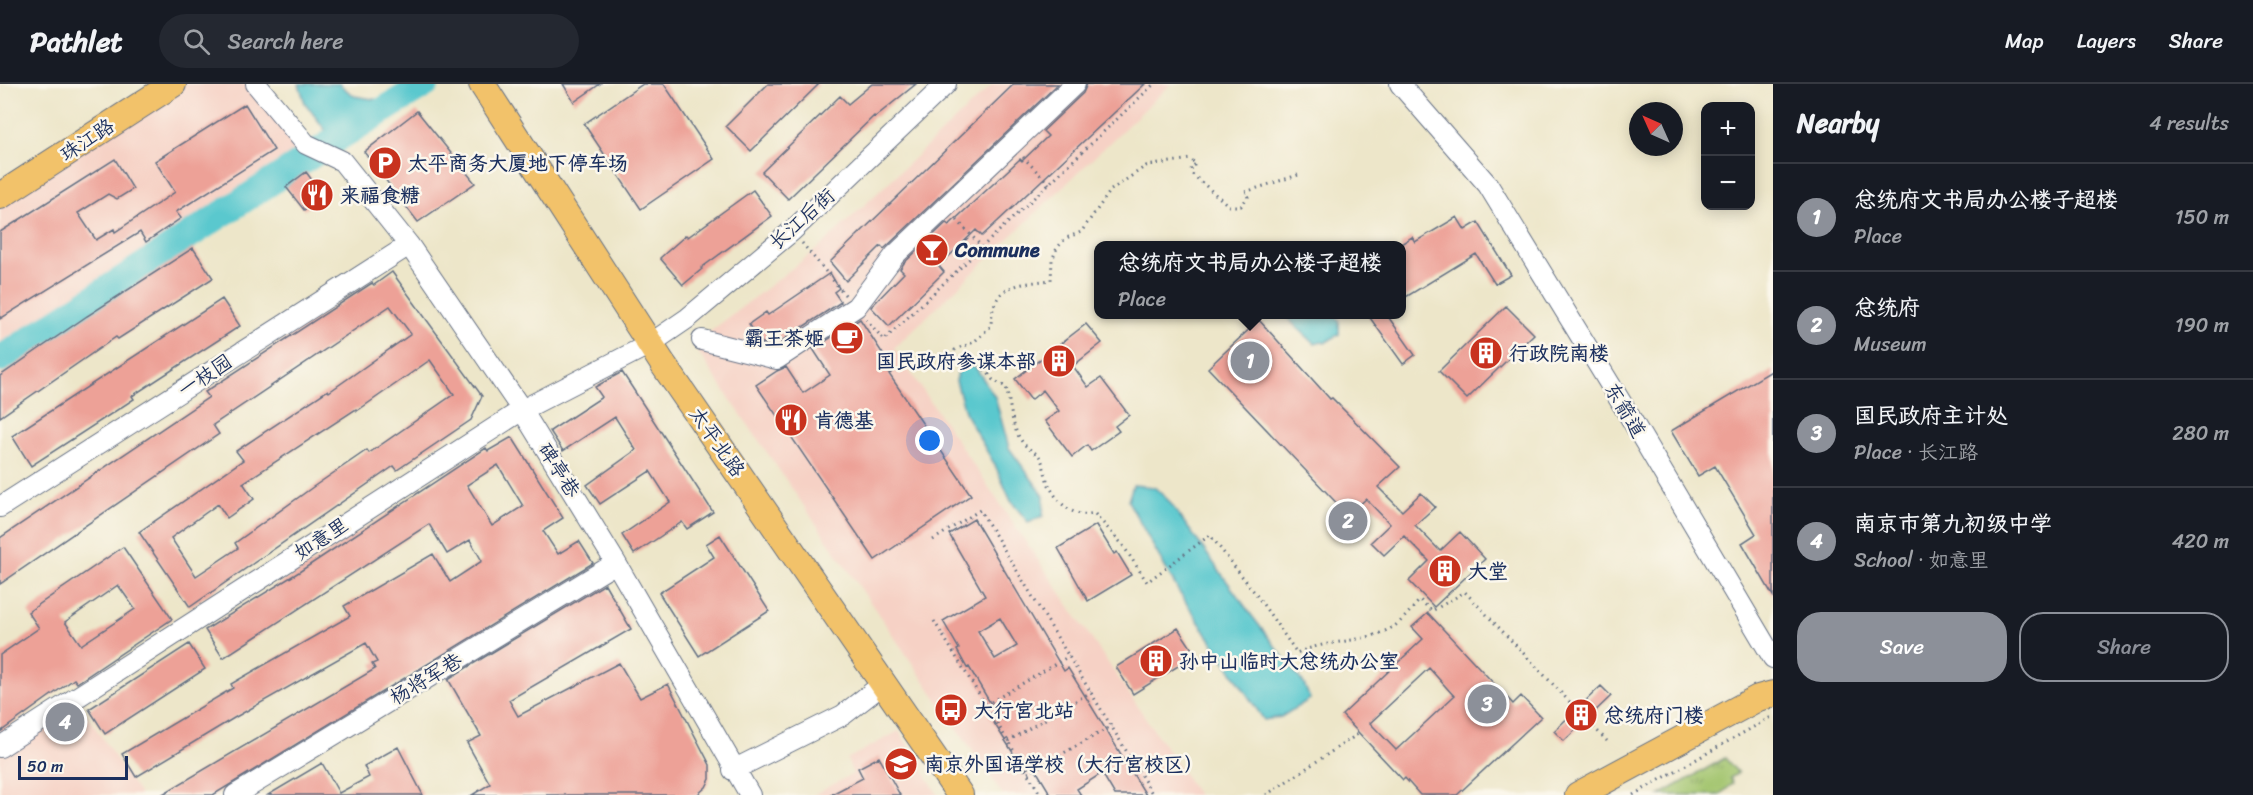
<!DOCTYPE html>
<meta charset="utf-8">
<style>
:root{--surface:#171b24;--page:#242831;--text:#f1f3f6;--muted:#9ea1a6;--line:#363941;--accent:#8c9099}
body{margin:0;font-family:Sriracha,"LXGW WenKai TC",sans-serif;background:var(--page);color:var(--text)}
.controls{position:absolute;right:18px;top:18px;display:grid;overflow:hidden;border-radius:12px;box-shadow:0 3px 15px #0003}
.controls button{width:54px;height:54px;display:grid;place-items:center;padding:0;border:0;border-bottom:2px solid var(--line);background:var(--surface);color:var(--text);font:30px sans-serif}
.compass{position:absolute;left:1629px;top:18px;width:54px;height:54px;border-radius:50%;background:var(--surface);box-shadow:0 3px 15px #0003;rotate:315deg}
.scale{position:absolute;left:18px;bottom:15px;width:110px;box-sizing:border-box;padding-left:6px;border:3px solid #1b2f5e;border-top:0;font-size:16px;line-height:21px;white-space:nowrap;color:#1b2f5e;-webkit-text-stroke:4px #fbf7ec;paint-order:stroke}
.you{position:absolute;left:930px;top:357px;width:21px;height:21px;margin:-15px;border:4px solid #fff;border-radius:50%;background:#1a73e8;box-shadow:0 0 0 9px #1a73e833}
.badge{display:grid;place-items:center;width:39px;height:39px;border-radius:50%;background:var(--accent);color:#fff;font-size:20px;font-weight:700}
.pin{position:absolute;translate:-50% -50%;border:3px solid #fff;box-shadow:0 2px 6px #0006}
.popup{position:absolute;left:1094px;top:157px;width:312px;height:78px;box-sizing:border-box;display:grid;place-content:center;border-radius:12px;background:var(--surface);filter:drop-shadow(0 2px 4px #0005);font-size:20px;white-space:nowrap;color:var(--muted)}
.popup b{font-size:22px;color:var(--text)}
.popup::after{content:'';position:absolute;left:50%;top:100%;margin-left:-12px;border:12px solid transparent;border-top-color:var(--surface)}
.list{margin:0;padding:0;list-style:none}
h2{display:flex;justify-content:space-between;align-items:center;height:78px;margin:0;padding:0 24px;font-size:26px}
h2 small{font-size:20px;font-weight:400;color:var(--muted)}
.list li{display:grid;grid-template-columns:39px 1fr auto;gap:18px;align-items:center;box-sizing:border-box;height:108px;padding:0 24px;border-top:2px solid var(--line)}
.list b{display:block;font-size:22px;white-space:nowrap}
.list p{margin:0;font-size:20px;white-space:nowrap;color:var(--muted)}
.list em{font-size:20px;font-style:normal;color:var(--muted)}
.actions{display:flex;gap:12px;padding:18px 24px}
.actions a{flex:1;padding:14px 0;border:2px solid var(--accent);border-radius:24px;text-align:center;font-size:21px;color:var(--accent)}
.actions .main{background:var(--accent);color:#fff}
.icon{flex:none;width:33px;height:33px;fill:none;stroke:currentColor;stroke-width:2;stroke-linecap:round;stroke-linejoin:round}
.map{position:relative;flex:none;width:1773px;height:711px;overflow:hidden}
header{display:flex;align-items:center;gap:36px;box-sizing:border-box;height:84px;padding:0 30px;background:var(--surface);border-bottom:2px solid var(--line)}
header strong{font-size:28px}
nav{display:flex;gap:33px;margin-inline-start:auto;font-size:21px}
.search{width:420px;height:54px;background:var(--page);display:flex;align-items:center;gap:15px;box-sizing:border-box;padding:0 21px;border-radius:33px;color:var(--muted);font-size:22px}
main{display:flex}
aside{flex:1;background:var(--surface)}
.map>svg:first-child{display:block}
</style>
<header>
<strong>Pathlet</strong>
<div class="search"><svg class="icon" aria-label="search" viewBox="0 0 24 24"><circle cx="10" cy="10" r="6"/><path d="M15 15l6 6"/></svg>Search here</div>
<nav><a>Map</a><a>Layers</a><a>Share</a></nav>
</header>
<main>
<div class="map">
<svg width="1773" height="711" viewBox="0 0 1773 711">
<defs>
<pattern id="grass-tufts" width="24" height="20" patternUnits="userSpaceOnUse" patternTransform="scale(1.5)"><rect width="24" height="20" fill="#a2c46d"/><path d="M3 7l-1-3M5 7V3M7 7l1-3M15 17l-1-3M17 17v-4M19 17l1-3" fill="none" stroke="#83a05d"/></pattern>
</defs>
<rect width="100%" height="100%" fill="#fbf7ec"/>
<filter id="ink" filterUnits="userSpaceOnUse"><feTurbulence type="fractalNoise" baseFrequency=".0167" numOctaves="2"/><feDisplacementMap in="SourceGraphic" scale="12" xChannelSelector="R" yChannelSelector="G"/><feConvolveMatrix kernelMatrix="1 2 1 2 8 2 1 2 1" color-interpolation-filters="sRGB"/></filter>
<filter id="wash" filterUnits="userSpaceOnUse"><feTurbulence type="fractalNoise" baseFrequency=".008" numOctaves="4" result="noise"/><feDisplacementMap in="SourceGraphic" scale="24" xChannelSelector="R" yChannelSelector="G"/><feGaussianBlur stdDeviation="1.35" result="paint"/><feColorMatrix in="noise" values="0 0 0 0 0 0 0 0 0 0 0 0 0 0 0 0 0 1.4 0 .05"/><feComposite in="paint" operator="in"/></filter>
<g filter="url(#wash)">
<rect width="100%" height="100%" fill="#ede6c9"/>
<path fill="#f6d1c5" d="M173,0H256L306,60L0,264V112Z
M993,0H1171L894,264L1198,711H1003L693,261L821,162Z
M76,614L140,711H0V663Z
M899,647L938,711H813L853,690L847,675Z"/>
<path fill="url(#grass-tufts)" stroke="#5e7a66" stroke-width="1.5" d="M1725,674L1738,689L1730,694L1733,699L1720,711H1660Z"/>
<path fill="#5ac8ce" stroke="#3a7c96" stroke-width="1.5" d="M299,0H339L354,12L379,16L326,47L305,19Z
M1284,231H1334L1339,236V250L1325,259L1322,258L1315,260Z
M960,280L976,284L995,313L1009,364L1044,412L1043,432L1028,438L1011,417L995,381L966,331L956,297Z
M1133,401L1154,403L1168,416L1252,532L1304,600L1310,615L1281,633L1264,636L1179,508L1128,417Z"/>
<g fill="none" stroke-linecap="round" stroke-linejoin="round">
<path stroke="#5ac8ce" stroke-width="27" d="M0,275L343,51L426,0"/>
</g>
<g id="blocks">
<path fill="#eda197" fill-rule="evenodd" d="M563,0H600L574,18Z
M643,0H664L714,75L641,125L584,40Z
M768,0H819L751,67L726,42Z
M872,0H916L875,33L874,32L788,115L762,88L840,12L848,20Z
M1014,0H1058L884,165L881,162L846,197L830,178Z
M1087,0H1145L982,152L976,146L939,182L944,188L889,242L871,223L904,189L900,185L904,179L946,139L949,141L1020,75L1022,77L1048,52L1043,47L1083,9Z
M245,20L274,66L176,128L181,134L146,158L140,148L0,235V148L115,75L133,105L117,115L108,110L78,129L96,156L114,145L115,148L175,108L155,77Z
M417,27L475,99L418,138L364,68Z
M306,88L324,112L304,126L286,103Z
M753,106L772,132L701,184L702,185L683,201L660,174L686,151L688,153Z
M1457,133L1465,146L1478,138L1511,191L1495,200L1476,170L1401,216V160L1412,153L1415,158Z
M193,164L213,194L118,255L116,253L0,333V292L87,232Z
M392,188L482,312L471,336L397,386L394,382L190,523L139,448L243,376L236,367L328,306L329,308L411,250L390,222L213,341L219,350L0,500V454L209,313L205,308L372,199L374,201ZM430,276L454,310L369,369L367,366L313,403L235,459L238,464L196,492L171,454L218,420L227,434L254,415L243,399L356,325L357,327Z
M830,189L839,204L834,208L841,218L780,258L777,254L769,260L762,259L749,240L766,228L768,231Z
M222,215L240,242L132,312L134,315L31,382L12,352Z
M1506,222L1534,250L1467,315L1439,287Z
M1368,231H1387L1415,271L1403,280Z
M860,235L894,287L889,290L971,411L875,476L756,301L777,287L786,283L803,309L830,291L813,265Z
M1259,236L1330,315L1332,314L1400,383L1378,403L1402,427L1421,409L1435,423L1415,441L1440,467L1460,448L1485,475L1434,523L1409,497L1429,477L1404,452L1384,471L1371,458L1390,440L1366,415L1348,431L1208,284Z
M1086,240L1102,259L1073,282L1088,303L1101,294L1129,331L1115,342L1119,347L1091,367L1087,361L1072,373L1045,337L1059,327L1043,306L1031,316L1015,295Z
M1773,286V512L1742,459L1756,450L1715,382L1698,392L1671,347Z
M622,288L713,428L687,445L682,438L634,470L622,451L670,418L650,387L600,420L587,401L636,366L615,333L563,367L550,347L602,313L595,303Z
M512,353L563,434L543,447L558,470L579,457L593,479L213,711H161L375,585L372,580L377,578L366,559L234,634L136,693L122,670L233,604L231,600L350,532L344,522L433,470L450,498L482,477L470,456L447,470L429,440L223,574L205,546L299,488L486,364L488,367ZM498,381L523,422L492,442L467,401Z
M974,435L1064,587L1068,584L1146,711H1115L1102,689L1077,705L1081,711H1051L1033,681L1024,686L1001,650L989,631L995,627L969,583L967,584L957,566L959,565L943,537L985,512L949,450ZM1000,534L1017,562L995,575L978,547Z
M1096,441L1114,470L1117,468L1131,491L1088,517L1058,464Z
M720,451L769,527L699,572L659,509L714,473L706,460Z
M123,463L172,535L77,599L74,595L0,648V571L39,544L28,528ZM118,501L135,525L81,561L65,538Z
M605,500L631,545L509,616L518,632L619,579L640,614L668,600L710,681V695L706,703L697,711H472L490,700L467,659L481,652L448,595Z
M1428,529L1513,620L1521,612L1541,633L1457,711H1420L1405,694L1403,696L1342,631L1423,555L1412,543ZM1429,584L1454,612L1396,666L1370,639Z
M1178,544L1196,571L1133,610L1116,583Z
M189,560L205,585L105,650L89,625Z
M1601,602L1611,612L1564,657L1554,647Z
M398,663L423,711H268L322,679L339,709L369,693L364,682Z
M879,673L900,711H830L863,694L858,684Z"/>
</g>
</g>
<g filter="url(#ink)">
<use href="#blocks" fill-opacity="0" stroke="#646f83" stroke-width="1.5"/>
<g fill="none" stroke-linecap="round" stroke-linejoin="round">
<defs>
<path id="minor" d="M256,0L306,60L342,77L409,161L522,326L616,479L750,711
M1400,0L1488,101L1627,328L1773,574
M702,256L777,275L856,223L895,171L1075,0
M0,423L409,161
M0,663L522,326L650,260L688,234L792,147L946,0
M733,686L843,631L883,600
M235,711L616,479"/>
<path id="major" d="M482,0L663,280L960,711
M0,112L173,0
M1578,711L1758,614L1773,610"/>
</defs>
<use href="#minor" stroke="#646f83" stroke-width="22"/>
<use href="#major" stroke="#646f83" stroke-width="28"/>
<path stroke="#646f83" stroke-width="3" stroke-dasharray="1.5 4.5" stroke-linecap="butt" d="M1023,73L1049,100
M1298,91L1245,108L1248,113L1241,122H1229L1192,90L1191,83L1196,80L1190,75L1146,82L1111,106L1081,148L1066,154L1057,164L1052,176L1051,196C1016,201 992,199 991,242L974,258L955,266V273L980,278L993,296L1006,303C1011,322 1011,345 1024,360C1028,365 1035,368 1039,372C1044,379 1045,391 1048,399C1057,418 1072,435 1094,429L1122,460L1147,498L1210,451L1255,509L1297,569C1327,555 1364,560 1393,543C1403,537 1412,524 1420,516L1432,527L1465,508L1607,657
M957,136L982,163
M802,159L846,212
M866,235L884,256L1154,0
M933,456L980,426L1153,711
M934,537L1041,711
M986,621L1069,572
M1008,657L1091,608
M1028,689L1112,642
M1266,711L1358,650
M1633,711L1773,632"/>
<use href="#minor" stroke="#fff" stroke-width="20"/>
<use href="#major" stroke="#f2c26a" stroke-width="26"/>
</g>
</g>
<defs>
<symbol id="parking-disc" viewBox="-11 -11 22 22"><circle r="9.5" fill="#c8321e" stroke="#fbf7ec"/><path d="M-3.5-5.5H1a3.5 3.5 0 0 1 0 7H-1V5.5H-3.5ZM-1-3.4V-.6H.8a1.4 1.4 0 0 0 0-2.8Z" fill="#fff"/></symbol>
<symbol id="restaurant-disc" viewBox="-11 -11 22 22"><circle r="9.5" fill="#c8321e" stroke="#fbf7ec"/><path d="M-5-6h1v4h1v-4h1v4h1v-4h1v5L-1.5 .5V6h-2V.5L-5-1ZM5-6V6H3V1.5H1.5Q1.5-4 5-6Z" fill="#fff"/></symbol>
<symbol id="bar-disc" viewBox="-11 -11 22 22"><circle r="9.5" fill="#c8321e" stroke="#fbf7ec"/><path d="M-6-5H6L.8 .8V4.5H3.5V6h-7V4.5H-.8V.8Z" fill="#fff"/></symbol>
<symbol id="cafe-disc" viewBox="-11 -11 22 22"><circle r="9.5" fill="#c8321e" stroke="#fbf7ec"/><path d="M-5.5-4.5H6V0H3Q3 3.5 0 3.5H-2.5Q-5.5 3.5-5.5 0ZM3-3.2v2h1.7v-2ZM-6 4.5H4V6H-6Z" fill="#fff"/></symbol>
<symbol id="building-disc" viewBox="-11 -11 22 22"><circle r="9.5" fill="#c8321e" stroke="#fbf7ec"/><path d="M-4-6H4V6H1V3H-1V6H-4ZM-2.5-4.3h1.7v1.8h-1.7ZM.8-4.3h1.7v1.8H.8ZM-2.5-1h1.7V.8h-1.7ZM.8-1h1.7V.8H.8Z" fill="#fff"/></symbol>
<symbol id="bus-disc" viewBox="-11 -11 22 22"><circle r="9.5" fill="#c8321e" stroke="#fbf7ec"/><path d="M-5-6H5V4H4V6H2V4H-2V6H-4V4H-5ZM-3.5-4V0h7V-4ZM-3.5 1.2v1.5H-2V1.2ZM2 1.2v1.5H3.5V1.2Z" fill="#fff"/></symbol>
<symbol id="school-disc" viewBox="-11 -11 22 22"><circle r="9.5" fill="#c8321e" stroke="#fbf7ec"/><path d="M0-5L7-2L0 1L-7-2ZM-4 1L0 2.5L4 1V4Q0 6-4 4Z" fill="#fff"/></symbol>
</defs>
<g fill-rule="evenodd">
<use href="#parking-disc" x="366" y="60" width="38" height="38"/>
<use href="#restaurant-disc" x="298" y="92" width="38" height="38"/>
<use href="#bar-disc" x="913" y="147" width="38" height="38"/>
<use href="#cafe-disc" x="828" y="235" width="38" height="38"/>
<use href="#building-disc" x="1467" y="250" width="38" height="38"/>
<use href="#building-disc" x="1040" y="258" width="38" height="38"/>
<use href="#restaurant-disc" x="772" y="317" width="38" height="38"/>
<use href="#building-disc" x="1426" y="468" width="38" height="38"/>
<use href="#building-disc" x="1137" y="558" width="38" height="38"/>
<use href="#bus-disc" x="932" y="607" width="38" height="38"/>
<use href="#building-disc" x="1562" y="612" width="38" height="38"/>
<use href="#school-disc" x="882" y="661" width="38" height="38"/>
</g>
<g text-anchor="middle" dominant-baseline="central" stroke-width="5" stroke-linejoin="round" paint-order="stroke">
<g font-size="20" fill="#1b2f5e" stroke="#fbf7ec">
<text transform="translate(87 56) rotate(-33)">珠江路</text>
<text transform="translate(802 135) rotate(-42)">长江后街</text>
<text transform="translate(205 292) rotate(-33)">一枝园</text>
<text transform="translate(1625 326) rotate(59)">东箭道</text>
<text transform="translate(717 358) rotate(55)">太平北路</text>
<text transform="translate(559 386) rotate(58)">碑亭巷</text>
<text transform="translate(321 455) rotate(-33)">如意里</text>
<text transform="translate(426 595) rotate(-31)">杨将军巷</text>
</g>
<g font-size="20" font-weight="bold" fill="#1b2f5e" stroke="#fbf7ec" text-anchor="start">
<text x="408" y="79">太平商务大厦地下停车场</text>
<text x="340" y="111">来福食糖</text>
<text x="955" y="166">Commune</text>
<text x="824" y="254" text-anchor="end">霸王茶姬</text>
<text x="1509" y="269">行政院南楼</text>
<text x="1036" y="277" text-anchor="end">国民政府参谋本部</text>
<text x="814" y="336">肯德基</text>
<text x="1468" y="487">大堂</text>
<text x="1179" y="577">孙中山临时大总统办公室</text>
<text x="974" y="626">大行宫北站</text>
<text x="1604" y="631">总统府门楼</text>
<text x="924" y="680">南京外国语学校（大行宫校区）</text>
</g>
</g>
</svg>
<div class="controls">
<button>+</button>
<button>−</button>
</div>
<svg class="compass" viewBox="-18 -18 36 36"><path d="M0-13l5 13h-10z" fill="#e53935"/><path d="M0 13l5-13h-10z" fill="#9ea1a6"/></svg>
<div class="scale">50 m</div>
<div class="you"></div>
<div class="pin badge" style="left:1250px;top:277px">1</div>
<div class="popup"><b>总统府文书局办公楼子超楼</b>Place</div>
<div class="pin badge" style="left:1348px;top:437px">2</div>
<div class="pin badge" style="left:1487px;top:620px">3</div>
<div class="pin badge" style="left:65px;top:638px">4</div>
</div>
<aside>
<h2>Nearby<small>4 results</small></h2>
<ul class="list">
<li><span class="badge">1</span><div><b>总统府文书局办公楼子超楼</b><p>Place</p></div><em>150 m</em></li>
<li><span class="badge">2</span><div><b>总统府</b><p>Museum</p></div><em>190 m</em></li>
<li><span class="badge">3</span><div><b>国民政府主计处</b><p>Place · 长江路</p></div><em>280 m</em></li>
<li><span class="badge">4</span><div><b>南京市第九初级中学</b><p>School · 如意里</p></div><em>420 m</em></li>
</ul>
<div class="actions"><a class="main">Save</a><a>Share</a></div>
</aside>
</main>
